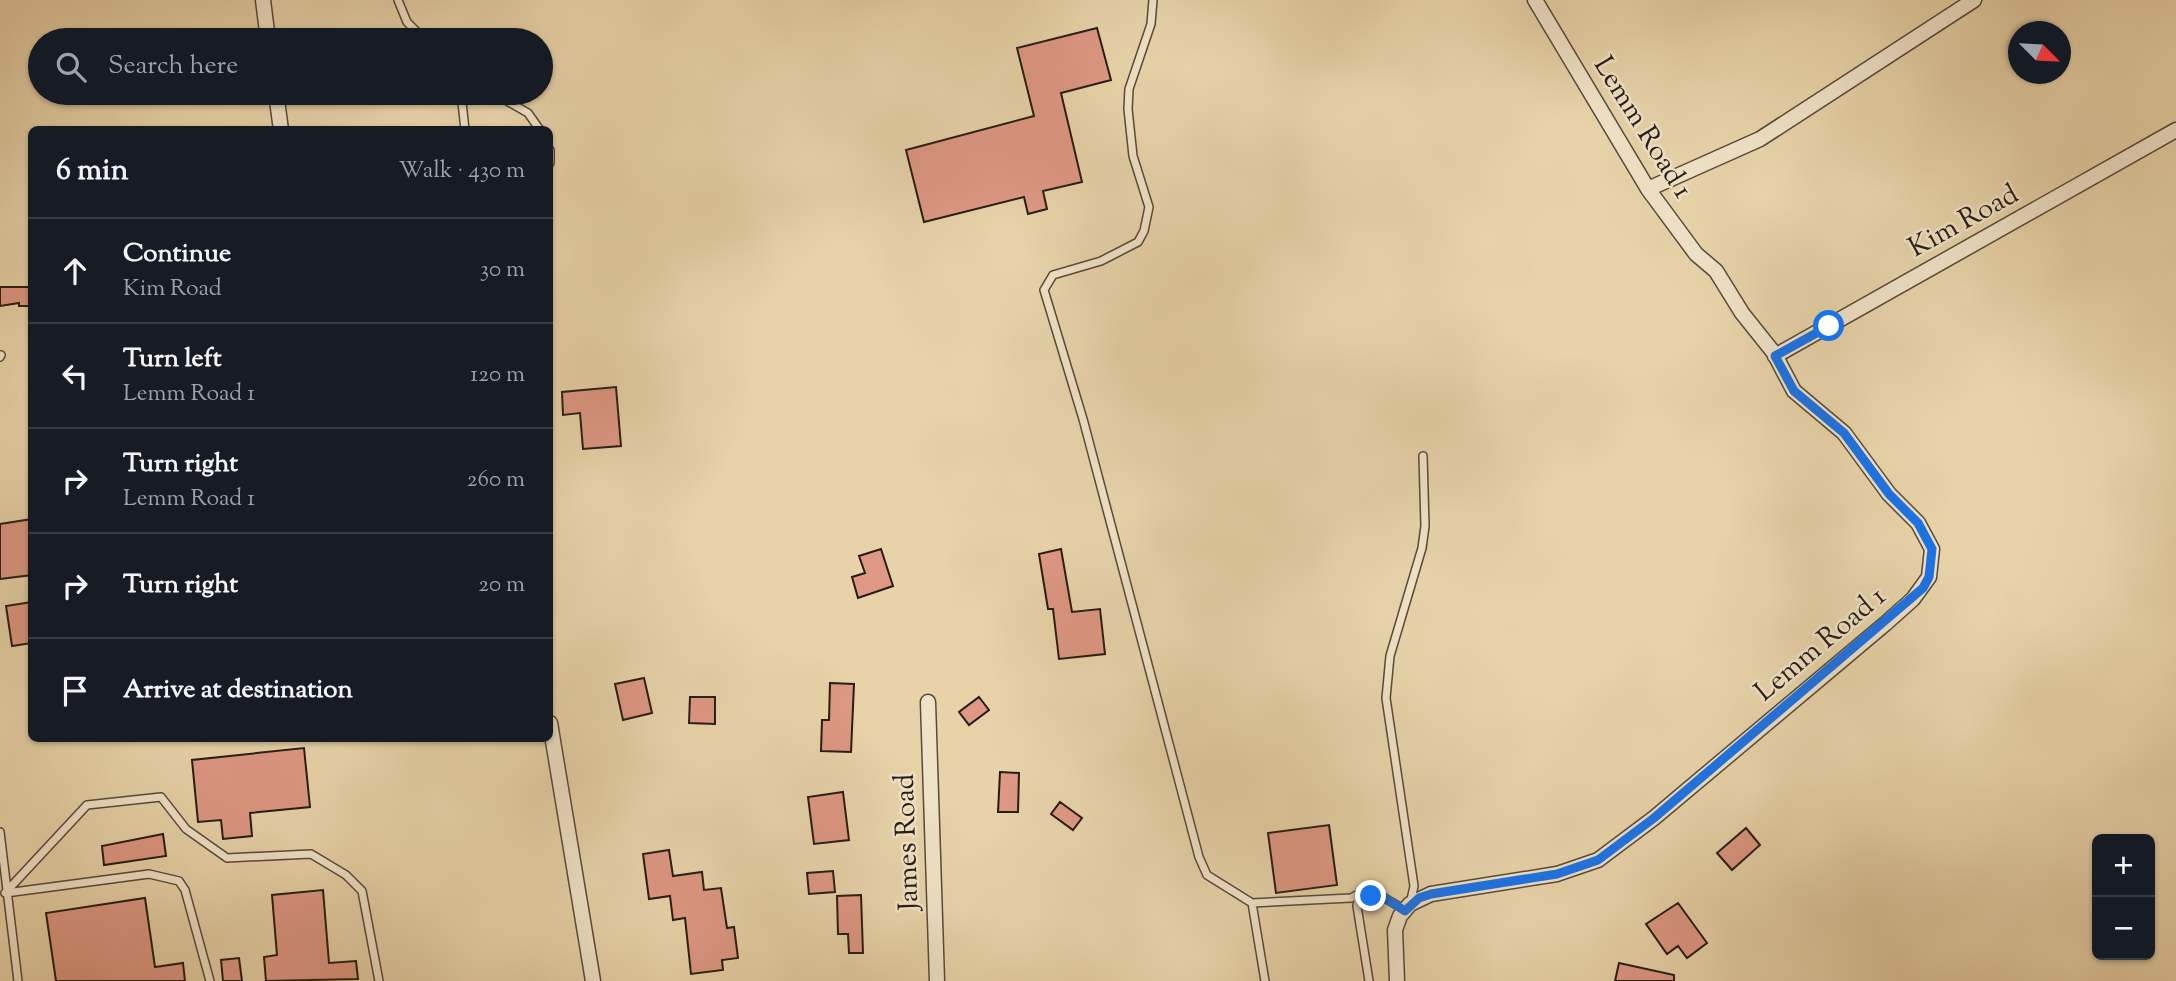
<!DOCTYPE html>
<meta charset="utf-8">
<style>
:root{--surface:#171b24;--page:#242831;--text:#f1f3f6;--muted:#9ea1a6;--line:#363941}
body{margin:0;font-family:"Sorts Mill Goudy",serif;background:var(--page);color:var(--text)}
.controls{position:absolute;right:21px;bottom:21px;display:grid;overflow:hidden;border-radius:10px;box-shadow:0 2px 5px #0004}
.controls button{width:63px;height:63px;display:grid;place-items:center;padding:0;border:0;border-bottom:2px solid var(--line);background:var(--surface);color:var(--text);font:35px sans-serif}
.compass{position:absolute;left:2008px;top:21px;width:63px;height:63px;border-radius:50%;background:var(--surface);box-shadow:0 2px 5px #0004;rotate:114deg}
.stop{position:absolute;width:21px;height:21px;margin:-16px;border:5px solid #1a73e8;border-radius:50%;background:#fff}
.stop.end{background:#1a73e8;border-color:#fff;box-shadow:0 2px 7px #0008}
.list{margin:0;padding:0;list-style:none}
h2{display:flex;justify-content:space-between;align-items:center;height:91px;margin:0;padding:0 28px;font-size:30px}
h2 small{font-size:23px;font-weight:400;color:var(--muted)}
.list li{display:grid;grid-template-columns:46px 1fr auto;gap:21px;align-items:center;box-sizing:border-box;height:105px;padding:0 28px;border-top:2px solid var(--line)}
.list b{display:block;font-size:26px;white-space:nowrap}
.list p{margin:0;font-size:23px;white-space:nowrap;color:var(--muted)}
.list em{font-size:23px;font-style:normal;color:var(--muted)}
.icon{flex:none;width:38px;height:38px;fill:none;stroke:currentColor;stroke-width:2;stroke-linecap:round;stroke-linejoin:round}
.map{position:relative;flex:none;width:2176px;height:981px;overflow:hidden}
.search{position:absolute;background:var(--surface);box-shadow:0 2px 5px #0004;left:28px;top:28px;width:525px;height:77px;display:flex;align-items:center;gap:18px;box-sizing:border-box;padding:0 24px;border-radius:38px;color:var(--muted);font-size:26px}
.panel{position:absolute;background:var(--surface);box-shadow:0 2px 5px #0004;left:28px;top:126px;width:525px;height:616px;border-radius:10px}
.map>svg:first-child{display:block}
</style>
<div class="map">
<svg width="2176" height="981" viewBox="0 0 2176 981">
<rect width="100%" height="100%" fill="#e8d3a9"/>
<filter id="stains"><feTurbulence type="fractalNoise" baseFrequency=".00286" numOctaves="4"/><feColorMatrix values="0 0 0 0 .2 0 0 0 0 .09 0 0 0 0 .02 0 0 0 .5 -.17"/></filter>
<radialGradient id="worn" r=".72"><stop offset=".6" stop-color="#630" stop-opacity="0"/><stop offset="1" stop-color="#630" stop-opacity=".3"/></radialGradient>
<path fill="#de9883" stroke="#271c14" stroke-width="2" d="M1097,28L1111,80L1061,93L1082,182L1043,191L1047,209L1028,214L1024,197L924,222L906,150L1034,116L1017,48Z
M0,287H32V306H19V303L0,306Z
M616,387L621,446L583,449L580,413L563,415L562,392Z
M32,519V575L0,579V524Z
M881,549L893,586L858,598L852,577L865,573L859,556Z
M1061,549L1072,612L1100,609L1105,654L1059,659L1053,609H1048L1039,554Z
M32,602V643L12,646L6,606Z
M644,678L652,713L623,720L615,684Z
M830,683L854,684L851,752L821,751L822,720H829Z
M690,697H715V724L689,723Z
M979,697L989,710L969,725L959,712Z
M304,748L310,807L250,813L252,836L223,839L221,820L198,822L192,760Z
M1000,772L1019,773L1018,812H998Z
M843,792L849,840L814,844L808,797Z
M1060,802L1082,818L1073,830L1051,814Z
M1329,825L1337,885L1276,893L1268,833Z
M1746,828L1760,845L1732,870L1717,853Z
M163,834L166,856L104,865L102,846Z
M669,850L673,876L702,872L704,890L721,888L727,928L734,927L738,958L722,960L723,970L691,974L685,918L673,920L670,896L649,899L643,854Z
M833,871L835,892L809,894L807,873Z
M323,890L329,963L356,961L358,979L266,981L264,957L277,955L272,895Z
M861,895L863,953H849L848,934H838L837,896Z
M145,898L155,967L183,963L185,981H56L46,913Z
M1678,903L1707,943L1687,958L1678,946L1667,954L1646,924Z
M239,958L242,981H223L221,960Z
M1619,963L1674,975V981H1615Z"/>
<g fill="none" stroke-linecap="round" stroke-linejoin="round">
<defs>
<path id="service" d="M398,0L407,22L425,40
M1153,0L1151,24L1129,89L1128,109L1133,156L1149,207L1144,231L1138,242L1101,261L1053,275L1044,290L1083,419L1199,857L1207,875L1252,903L1351,898L1359,894
M461,93L465,130
M493,93L528,113L540,130
M550,150V163
M0,357L1,355
M0,832L18,981
M5,893L87,805L161,797L186,829L227,858L311,854L346,875L362,891L379,981
M6,893L149,874L179,881L185,890L210,981
M1252,903L1265,981
M1410,904L1414,886L1386,698L1390,656L1422,548L1425,526L1423,456
M1369,981L1357,906L1359,894L1383,897L1405,910"/>
<path id="minor" d="M263,0L268,40
M276,93L281,130
M1648,189L1760,139L1974,0
M1775,356L2176,130
M928,702L937,981
M550,723L593,981
M1397,981L1395,930L1400,916L1410,904L1431,894L1557,874L1598,860L1654,818L1885,624L1913,599L1929,577L1932,549L1918,523L1889,494L1844,433L1794,391L1774,353L1742,313L1716,271L1696,254L1648,189L1535,0"/>
</defs>
<use href="#service" stroke="#574a39" stroke-width="10"/>
<use href="#minor" stroke="#574a39" stroke-width="17"/>
<use href="#service" stroke="#f0e2c7" stroke-width="7"/>
<use href="#minor" stroke="#f0e2c7" stroke-width="14"/>
</g>
<g fill="none" stroke-linecap="round" stroke-linejoin="round">
<path stroke="#1a73e8" stroke-width="9" d="M1371,896L1383,897L1405,911L1419,898L1431,894L1557,874L1598,860L1654,818L1923,588L1929,577L1932,549L1918,523L1889,494L1844,433L1794,391L1775,356L1829,326"/>
</g>
<g text-anchor="middle" dominant-baseline="central" stroke-width="5" stroke-linejoin="round" paint-order="stroke">
<g font-size="28" fill="#271c14" stroke="#f0e2c7">
<text transform="translate(1642 128) rotate(58)">Lemm Road 1</text>
<text transform="translate(1964 222) rotate(-29)">Kim Road</text>
<text transform="translate(1821 645) rotate(-40)">Lemm Road 1</text>
<text transform="translate(908 842) rotate(-92)">James Road</text>
</g>
</g>
<rect width="100%" height="100%" filter="url(#stains)"/>
<rect width="100%" height="100%" fill="url(#worn)"/>
</svg>
<div class="controls">
<button>+</button>
<button>−</button>
</div>
<svg class="compass" viewBox="-18 -18 36 36"><path d="M0-13l5 13h-10z" fill="#e53935"/><path d="M0 13l5-13h-10z" fill="#9ea1a6"/></svg>
<div class="stop" style="left:1829px;top:326px"></div>
<div class="stop end" style="left:1371px;top:896px"></div>
<div class="search"><svg class="icon" aria-label="search" viewBox="0 0 24 24"><circle cx="10" cy="10" r="6"/><path d="M15 15l6 6"/></svg>Search here</div>
<section class="panel">
<h2>6 min<small>Walk · 430 m</small></h2>
<ul class="list">
<li><svg class="icon" aria-label="ahead" viewBox="0 0 24 24"><path d="M12 20V5M6 11l6-6 6 6"/></svg><div><b>Continue</b><p>Kim Road</p></div><em>30 m</em></li>
<li><svg class="icon" aria-label="left" viewBox="0 0 24 24"><path d="M17 20v-9H6M10 6l-5 5 5 5"/></svg><div><b>Turn left</b><p>Lemm Road 1</p></div><em>120 m</em></li>
<li><svg class="icon" aria-label="right" viewBox="0 0 24 24"><path d="M7 20v-9h11M14 6l5 5-5 5"/></svg><div><b>Turn right</b><p>Lemm Road 1</p></div><em>260 m</em></li>
<li><svg class="icon" aria-label="right" viewBox="0 0 24 24"><path d="M7 20v-9h11M14 6l5 5-5 5"/></svg><div><b>Turn right</b></div><em>20 m</em></li>
<li><svg class="icon" aria-label="arrive" viewBox="0 0 24 24"><path d="M6 21V4h12l-3 4 3 4H6"/></svg><div><b>Arrive at destination</b></div></li>
</ul>
</section>
</div>
